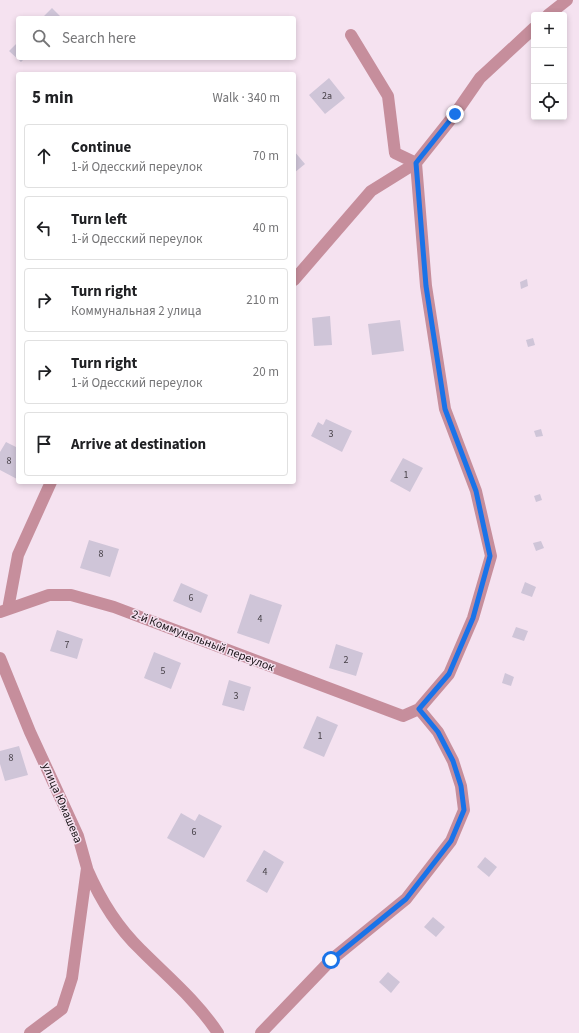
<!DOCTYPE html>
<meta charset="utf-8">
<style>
:root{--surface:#fff;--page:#f6f6f6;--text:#202124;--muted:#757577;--line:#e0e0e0}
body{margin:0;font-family:"Source Sans 3",sans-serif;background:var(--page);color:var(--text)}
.controls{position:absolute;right:12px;top:12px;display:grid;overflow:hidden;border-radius:4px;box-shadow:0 2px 6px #0003}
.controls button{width:36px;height:36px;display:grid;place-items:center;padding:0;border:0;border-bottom:1px solid var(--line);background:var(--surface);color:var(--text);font:20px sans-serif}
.stop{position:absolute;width:12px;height:12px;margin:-9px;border:3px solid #1a73e8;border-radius:50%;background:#fff}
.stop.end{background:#1a73e8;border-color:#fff;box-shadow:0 1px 4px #0008}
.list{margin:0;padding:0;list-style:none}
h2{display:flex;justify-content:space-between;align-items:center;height:52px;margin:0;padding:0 16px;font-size:17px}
h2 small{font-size:13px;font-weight:400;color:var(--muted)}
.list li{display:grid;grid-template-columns:26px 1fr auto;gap:12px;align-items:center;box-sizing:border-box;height:64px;margin:0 8px 8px;padding:0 8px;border:1px solid var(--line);border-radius:4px}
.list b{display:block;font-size:15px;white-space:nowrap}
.list p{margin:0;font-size:13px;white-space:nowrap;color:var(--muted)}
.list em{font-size:13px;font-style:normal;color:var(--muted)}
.icon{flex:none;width:22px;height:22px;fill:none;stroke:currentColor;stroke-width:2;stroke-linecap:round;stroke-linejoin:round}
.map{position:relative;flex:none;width:579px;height:1033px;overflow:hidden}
.search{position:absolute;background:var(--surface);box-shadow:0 2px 6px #0003;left:16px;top:16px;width:280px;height:44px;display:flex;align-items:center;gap:10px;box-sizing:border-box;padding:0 14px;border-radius:4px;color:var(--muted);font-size:15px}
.panel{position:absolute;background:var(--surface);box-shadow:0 2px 6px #0003;left:16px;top:72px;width:280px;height:412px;border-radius:4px}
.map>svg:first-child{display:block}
</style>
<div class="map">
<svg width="579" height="1033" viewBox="0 0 579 1033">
<rect width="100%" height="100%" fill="#f5e2f0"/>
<path fill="#cfc5d8" d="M52,8L62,18H42Z
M18,42V58H25L21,62L9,51Z
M329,78L345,98L325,114L309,95Z
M294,151L305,164L294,173Z
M527,279L528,286L521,289L520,282Z
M330,316L332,345L314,346L312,318Z
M400,320L404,351L372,355L368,324Z
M533,338L535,345L528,347L526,340Z
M326,419L352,431L342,452L311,436L318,422L323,425Z
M541,429L543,436L536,437L534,431Z
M6,442L18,448L17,479L0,470V452Z
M403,458L423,468L410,492L390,481Z
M540,494L542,500L536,502L534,496Z
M89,540L119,549L110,577L80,568Z
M541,541L544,548L536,551L533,543Z
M525,582L536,587L532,597L521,593Z
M181,583L208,595L201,613L173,601Z
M250,594L282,605L269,644L237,633Z
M516,627L528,631L524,641L512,637Z
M57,630L83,639L77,659L50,651Z
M336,644L363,653L356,676L329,668Z
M154,652L181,663L171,689L144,678Z
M505,673L514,677L511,686L502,683Z
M229,680L251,687L244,711L222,705Z
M317,716L338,725L324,757L303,748Z
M19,746L28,775L5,781L0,764V751Z
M181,813L195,821L199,814L222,826L204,858L167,838Z
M264,850L284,862L267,893L246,881Z
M485,857L497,867L489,877L477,867Z
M433,917L445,927L436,937L424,927Z
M388,972L400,982L391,993L379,982Z"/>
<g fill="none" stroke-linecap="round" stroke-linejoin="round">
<path stroke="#c68e9c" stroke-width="12" d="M548,15L567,0
M351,35L388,96L395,153L416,163
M294,280L371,191L416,163L455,114L480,78L534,28
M8,609L18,555L51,482
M0,612L49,595H71L114,607L403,716L419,709L449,674L473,618L491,556L476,491L445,409L426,286L416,163
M0,658L30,732L78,836L87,868L72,978L62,1009L30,1033
M87,869C100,899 118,928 141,950C169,978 196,1000 218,1033
M261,1033L331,960L406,899L451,841L464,810L461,786L453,761L438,732L419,709"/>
</g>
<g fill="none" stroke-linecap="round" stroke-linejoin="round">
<path stroke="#1a73e8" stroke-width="5" d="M331,960L406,899L451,841L464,810L461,786L453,761L438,732L419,709L449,674L473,618L490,556L476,491L445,409L426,286L416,163L455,114"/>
</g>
<g text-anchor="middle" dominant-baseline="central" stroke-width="3" stroke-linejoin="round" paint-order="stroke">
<g font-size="10" fill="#464047">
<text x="327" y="96">2а</text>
<text x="331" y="434">3</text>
<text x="9" y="461">8</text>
<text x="406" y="475">1</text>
<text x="101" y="554">8</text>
<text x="191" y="598">6</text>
<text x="260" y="619">4</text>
<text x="67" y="645">7</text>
<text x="346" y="660">2</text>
<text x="163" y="671">5</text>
<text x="236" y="696">3</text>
<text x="320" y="736">1</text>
<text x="11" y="758">8</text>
<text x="194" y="832">6</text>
<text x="265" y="872">4</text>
</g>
<g font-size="12" fill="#191317" stroke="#f5e2f0">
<text transform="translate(203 641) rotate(21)">2-й Коммунальный переулок</text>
<text transform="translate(62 803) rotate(67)">улица Юмашева</text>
</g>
</g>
</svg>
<div class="controls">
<button>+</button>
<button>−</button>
<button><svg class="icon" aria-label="locate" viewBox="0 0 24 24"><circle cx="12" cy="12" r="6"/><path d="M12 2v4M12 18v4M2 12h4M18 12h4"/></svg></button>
</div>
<div class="stop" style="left:331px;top:960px"></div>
<div class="stop end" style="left:455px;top:114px"></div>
<div class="search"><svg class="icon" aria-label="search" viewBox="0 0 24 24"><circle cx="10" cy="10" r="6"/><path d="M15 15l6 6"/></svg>Search here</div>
<section class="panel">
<h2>5 min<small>Walk · 340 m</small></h2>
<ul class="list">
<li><svg class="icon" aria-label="ahead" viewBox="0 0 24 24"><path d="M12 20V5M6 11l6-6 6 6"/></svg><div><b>Continue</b><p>1-й Одесский переулок</p></div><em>70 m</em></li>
<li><svg class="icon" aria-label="left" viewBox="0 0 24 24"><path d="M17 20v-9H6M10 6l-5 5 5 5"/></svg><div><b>Turn left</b><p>1-й Одесский переулок</p></div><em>40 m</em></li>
<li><svg class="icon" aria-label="right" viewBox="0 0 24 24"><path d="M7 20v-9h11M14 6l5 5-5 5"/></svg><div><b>Turn right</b><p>Коммунальная 2 улица</p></div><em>210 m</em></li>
<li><svg class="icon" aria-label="right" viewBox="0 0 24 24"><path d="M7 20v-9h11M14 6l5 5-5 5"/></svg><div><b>Turn right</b><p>1-й Одесский переулок</p></div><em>20 m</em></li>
<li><svg class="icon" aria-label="arrive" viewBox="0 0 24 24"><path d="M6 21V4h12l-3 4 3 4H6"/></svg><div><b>Arrive at destination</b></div></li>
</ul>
</section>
</div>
